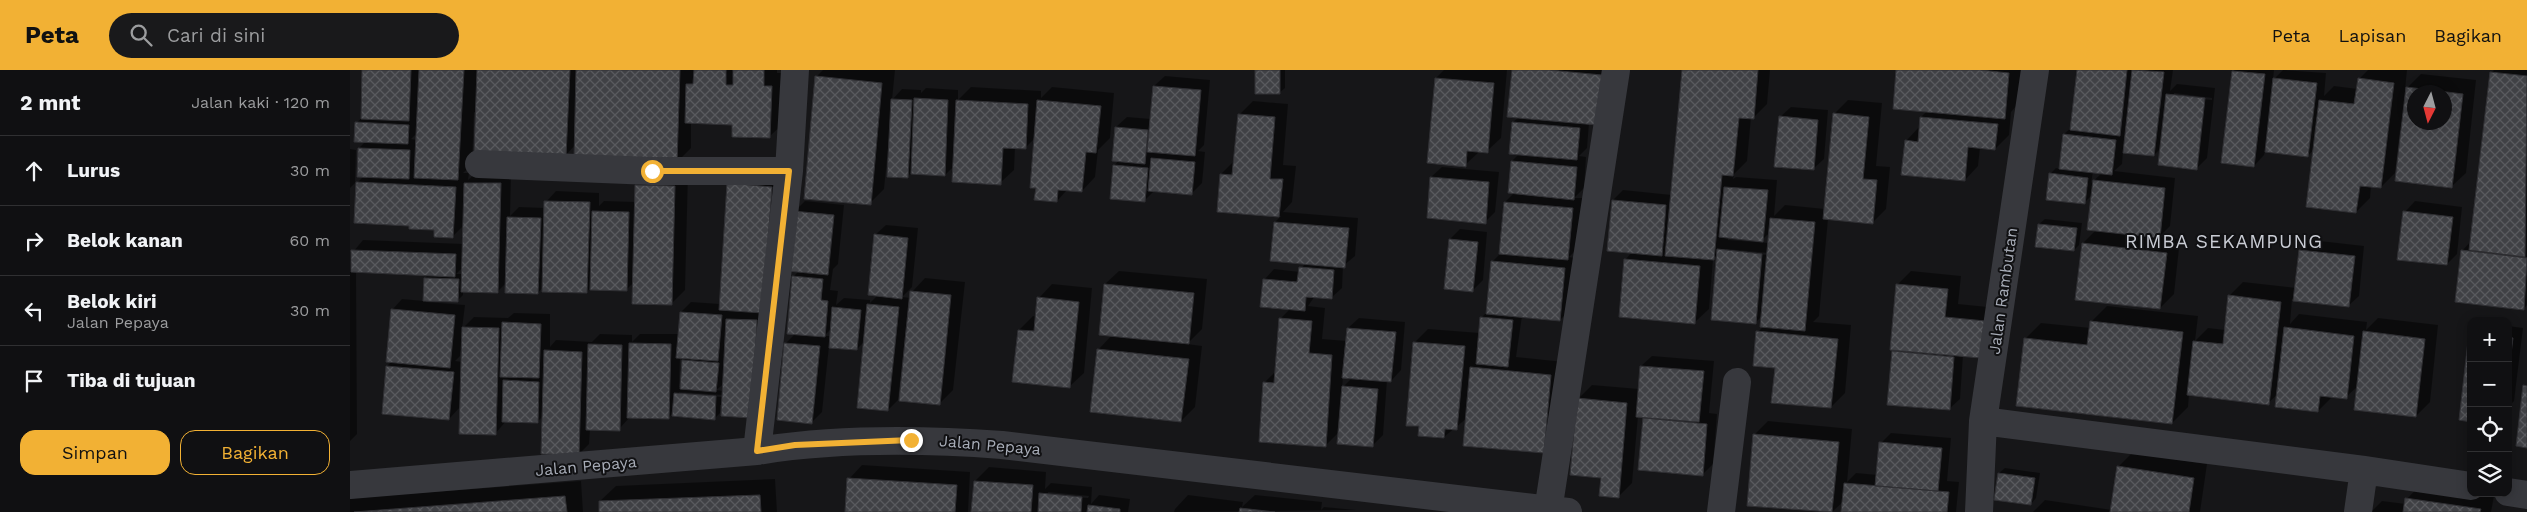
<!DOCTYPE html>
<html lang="id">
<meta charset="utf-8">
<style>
:root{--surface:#101012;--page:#19191b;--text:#f1f3f6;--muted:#9c9d9f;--line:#303032;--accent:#f2b134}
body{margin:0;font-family:"Work Sans",sans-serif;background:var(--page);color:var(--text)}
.controls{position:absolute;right:15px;bottom:15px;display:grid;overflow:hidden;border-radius:10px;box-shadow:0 2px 12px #0003}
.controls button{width:45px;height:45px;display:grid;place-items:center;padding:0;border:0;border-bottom:1px solid var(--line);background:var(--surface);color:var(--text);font:25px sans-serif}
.compass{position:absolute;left:2057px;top:15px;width:45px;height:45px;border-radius:50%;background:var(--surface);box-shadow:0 2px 12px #0003;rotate:186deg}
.stop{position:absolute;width:15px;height:15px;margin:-11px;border:4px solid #f2b134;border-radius:50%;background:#fff}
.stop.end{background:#f2b134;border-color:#fff;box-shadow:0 1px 5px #0008}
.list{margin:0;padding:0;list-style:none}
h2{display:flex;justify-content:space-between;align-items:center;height:65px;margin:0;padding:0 20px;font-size:21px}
h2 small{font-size:16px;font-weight:400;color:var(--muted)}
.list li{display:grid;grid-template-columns:32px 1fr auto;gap:15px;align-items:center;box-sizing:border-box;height:70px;padding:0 20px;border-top:1px solid var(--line)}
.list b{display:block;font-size:19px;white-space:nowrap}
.list p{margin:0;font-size:16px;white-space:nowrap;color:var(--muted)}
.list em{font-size:16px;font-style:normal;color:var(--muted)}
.actions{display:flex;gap:10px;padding:15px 20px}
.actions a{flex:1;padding:11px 0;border:1px solid var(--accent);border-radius:15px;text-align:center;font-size:18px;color:var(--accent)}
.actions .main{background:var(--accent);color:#111}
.icon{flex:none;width:28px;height:28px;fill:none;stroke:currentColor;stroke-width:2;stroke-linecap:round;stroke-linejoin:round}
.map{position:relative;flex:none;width:2177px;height:442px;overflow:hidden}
header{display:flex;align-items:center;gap:30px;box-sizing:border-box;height:70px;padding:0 25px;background:var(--accent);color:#111}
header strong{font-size:24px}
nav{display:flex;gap:28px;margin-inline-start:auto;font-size:18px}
.search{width:350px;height:45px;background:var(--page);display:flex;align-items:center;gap:12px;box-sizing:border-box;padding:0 18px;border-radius:28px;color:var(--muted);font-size:19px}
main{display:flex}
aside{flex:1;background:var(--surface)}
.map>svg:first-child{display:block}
</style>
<header>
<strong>Peta</strong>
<div class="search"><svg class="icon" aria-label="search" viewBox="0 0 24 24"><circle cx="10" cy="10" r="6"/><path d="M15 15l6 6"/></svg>Cari di sini</div>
<nav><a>Peta</a><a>Lapisan</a><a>Bagikan</a></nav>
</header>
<main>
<aside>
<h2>2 mnt<small>Jalan kaki · 120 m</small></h2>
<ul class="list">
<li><svg class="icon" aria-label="ahead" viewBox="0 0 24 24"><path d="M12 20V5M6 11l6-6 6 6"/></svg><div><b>Lurus</b></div><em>30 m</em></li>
<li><svg class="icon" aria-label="right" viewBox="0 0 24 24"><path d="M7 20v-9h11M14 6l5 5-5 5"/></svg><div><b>Belok kanan</b></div><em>60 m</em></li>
<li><svg class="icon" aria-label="left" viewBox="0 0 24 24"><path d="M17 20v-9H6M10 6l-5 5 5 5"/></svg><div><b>Belok kiri</b><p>Jalan Pepaya</p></div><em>30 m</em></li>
<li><svg class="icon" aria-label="arrive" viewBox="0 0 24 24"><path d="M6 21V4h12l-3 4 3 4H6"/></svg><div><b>Tiba di tujuan</b></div></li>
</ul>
<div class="actions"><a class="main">Simpan</a><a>Bagikan</a></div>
</aside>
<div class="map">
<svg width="2177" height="442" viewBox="0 0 2177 442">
<defs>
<pattern id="building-cross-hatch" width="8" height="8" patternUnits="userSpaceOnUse" patternTransform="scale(1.25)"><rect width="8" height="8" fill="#404145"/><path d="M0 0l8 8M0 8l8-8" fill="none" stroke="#595a5e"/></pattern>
</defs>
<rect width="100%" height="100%" fill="#161618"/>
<path fill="#0007" fill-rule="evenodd" d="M14,0H427V3H435L434,53L420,66L383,53L341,52V78L327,92L225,75L216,85L124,42L122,95L113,103H119L118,110L126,103L161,104L160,146L169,137L195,138L196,132L206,121L249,123V136L254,131L286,132V115L300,102L338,103L335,220L321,234L284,212L276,220L240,218L237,222L193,217L188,223L156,213L147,222L113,221V225L107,231L76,229V232L115,235L112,259L124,247L158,248L164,243L200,244V277L206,270L242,272L250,264L282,265V272L290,264H329L331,242L341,232L370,234L379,114L435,103L412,337L370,335V343L364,349L324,342L318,348L280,347L269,359H240L239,374L229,384L193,346L187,352L156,351L145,364L111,336L99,349L37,296L42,291V240L52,229L74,231L75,208L79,204L6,201L7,364L0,371V182H3L13,170L114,174V155L103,166L85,159L60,154L7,113L14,106L9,78L16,71L6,53L12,48ZM67,63V70L61,69ZM113,197V204H106ZM111,272H113V292L105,291L110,286ZM330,287H337L333,291L332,317H329ZM374,313L373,321L366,320L370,317ZM329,322L373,325L372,327L329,324Z
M473,0H545L542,30L552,19L571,20V23L576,18L608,20V30L621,17L691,21V28L702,17L764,23L760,68L748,80L745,107L732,121L717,120L707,131L687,117L685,68L675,78L665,77L664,100L650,113L604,96L595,105L561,103L558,106L538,79L534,119L520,133L466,7Z
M906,0H935V18L929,23Z
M1094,0H1157L1151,68L1137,81L1129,82L1115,95L1086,8Z
M1163,0H1264L1239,53L1237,78L1229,86L1236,87L1234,118L1224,128H1233L1228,178L1219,187L1224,188L1220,240L1210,250L1172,246L1166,287L1214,292L1193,382L1117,348L1094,367L1065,272L1078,259L1130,263L1131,248L1137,242L1142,192L1151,183L1155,132L1164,123L1162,91L1170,83L1163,52L1169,47Z
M1333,0H1420L1417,34L1403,48L1401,47L1397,91L1384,104L1383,109L1386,107L1427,110L1424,146L1435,135L1475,139L1484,44L1498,30L1532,33L1526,96L1540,97L1536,139L1522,153L1478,149L1469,246L1463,252L1501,255L1495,323L1481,337L1426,297L1408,262L1412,258L1413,245L1405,253L1368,184L1363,189L1359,239L1345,252L1275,190L1282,182L1263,130L1273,120L1322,125ZM1420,162L1419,173L1378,170V167L1412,170ZM1376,179L1418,183V185L1376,181Z
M1547,0H1671L1668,34L1661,42L1659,65L1645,79L1630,77L1628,96L1615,110L1556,71L1570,56L1571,47L1577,41Z
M1728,0H1823L1820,21L1827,14L1865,18L1857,88L1847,98L1811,78L1804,85L1773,81L1772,94L1764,101L1825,108L1820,156L1809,167L1830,169L1824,224L1810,238L1733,173L1746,160L1742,125L1734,133L1700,104L1706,98L1710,99L1714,64L1722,57ZM1824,23L1862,28V30L1824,26ZM1743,102L1752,103L1741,113Z
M1884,0H1924L1923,10L1933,0L1976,3L1974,26L1984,16L2008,19L2009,9L2018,0H2057L2055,20L2071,4L2126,10L2116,103L2102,116L2050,60L2045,103L2031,117L2021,116L2020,128L2006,142L1964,79L1958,86L1915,81L1914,85L1904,96ZM2064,22H2094V52H2064Z
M2144,0H2177V235L2174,239L2112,181L2121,171L2141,3Z
M815,6L860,10L854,75L848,81L855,82L852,113L842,123L805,120L794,131L764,96L769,90L766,57L777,47L801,49L804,16Z
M903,31L938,34L933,95L946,96L942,132L933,142L1008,148L1005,186L993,196L992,218L981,228L965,226L958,236L975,238L972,269L997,271L998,258L1009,248L1055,252L1051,300L1041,311L1037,310L1033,365L1022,376L990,361L975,376L914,313L926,301L930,249L940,239L914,210L924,199L950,202L955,193L925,152L931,146L868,140L871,104L885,90L890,44ZM993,307H1003L992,318Z
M1441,37L1478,40L1474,89L1463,99L1430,47Z
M0,79L6,80L5,113L0,118Z
M1092,97L1149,102L1145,142L1135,152L1081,107Z
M455,131L494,135L488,194L483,199L480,220L488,221L486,235L494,228L520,230V233L528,225L525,165L536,155L568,158L562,217L552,227L561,228L562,222L575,208L615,212L603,320L589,334L558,259L556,258L548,330L538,340L515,271L507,279L479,276L472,342L462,352L435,274L446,263L443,207L449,201L445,141ZM482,258L481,266H474Z
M2065,131L2112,137L2107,184L2097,194L2055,142Z
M1695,149L1732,153L1729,175L1724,180L1689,154Z
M1110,159L1137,162L1133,210L1123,220L1100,169Z
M1961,170L2014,176L2009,226L1998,236L1942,229L1940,254L1949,244L2017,252L2016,260L2028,248L2088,255L2080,332L2066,346L2008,316L1996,327H1982L1968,341L1928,324L1918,333L1839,324L1838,337L1822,353L1675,269L1691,253L1741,258V252L1757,236L1848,246L1845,271L1858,258L1875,260L1879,226L1893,212L1946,218L1950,180Z
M769,201L857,209L852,259L837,274L852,276L845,337L831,351L748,280L762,265L755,214Z
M1561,201L1611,206L1608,234L1648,238L1613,285L1610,329L1599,339L1543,281L1545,279L1547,215Z
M702,214L742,218L734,303L720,316L669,260L683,246L687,247L689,228Z
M2158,256L2173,258L2164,331L2158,337Z
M1302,286L1364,291L1359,343L1367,344L1363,394L1352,405L1290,399L1294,346H1288L1282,413L1268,427L1252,406L1228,329L1242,315L1289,319L1291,296Z
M1418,351L1502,359L1497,412L1506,403L1528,405L1531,373L1541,363L1601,368L1597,411L1609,412L1606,442H1493L1494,431L1482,442L1398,435L1404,365Z
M1782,383L1857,394L1850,442H1683L1695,430L1762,440L1768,397Z
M512,395L620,402L618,442H497L499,409Z
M639,397L696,402L695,419L701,413L742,417L741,434L749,425L780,429L778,442H622L625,411ZM698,422L739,426L738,428L698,425Z
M1655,398L1690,403L1686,428L1681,434L1649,403Z
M425,409L427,442H250V431L266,416Z
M231,411L233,442H0V428Z
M2070,415L2144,426L2141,442H2021L2032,431L2056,434L2057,429Z
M838,425L893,432L892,437L905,425L972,432L971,440L974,437L1006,440L824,442L825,439Z"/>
<path fill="url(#building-cross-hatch)" stroke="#303034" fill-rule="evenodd" d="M12,0H61L59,51L11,49Z
M69,0H114L108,110L64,108Z
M127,0H220L216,86L124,82Z
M226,0H330L327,93L224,90Z
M344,0H376V15H383V0H414V16H422L420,68L382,67V55L335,53L336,14H343Z
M905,0H930V24H905Z
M1162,0H1199L1252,5L1247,55L1157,47Z
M1332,0H1408L1404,49L1389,48L1383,106L1372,105L1364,190L1315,186Z
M1546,0H1630L1659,3L1655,49L1543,39Z
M1727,0H1777L1770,66L1720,60Z
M1782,0L1814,2L1804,86L1773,83Z
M1882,1L1915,4L1904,97L1871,93Z
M2140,2L2177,6L2175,187L2119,180Z
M465,6L532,13L521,135L454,129Z
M1085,8L1144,13L1138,83L1117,81L1116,97L1077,93Z
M1923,8L1967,13L1958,87L1915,82Z
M2008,8L2044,13L2031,118L2010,116L2006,143L1956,137L1969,30L2004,34Z
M803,16L851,20L845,86L797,82Z
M2056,17L2113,24L2102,118L2045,111ZM2064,22H2094V52H2064Z
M1816,24L1855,28L1847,100L1808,95Z
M564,28L598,30L595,106L561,104Z
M541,29L562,30L558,108L537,107Z
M606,30L678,34L676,79L653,78L651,115L602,112Z
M687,30L751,36L746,83L736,82L732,122L708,120L707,132L684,130L686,118H680Z
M1483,43L1519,47L1513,109L1527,110L1523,154L1473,149Z
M888,44L925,47L920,109H933L929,147L867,142L870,104L882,105Z
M1429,46L1468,50L1464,100L1424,97Z
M1570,47L1648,54L1645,80L1618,77L1615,111L1551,105L1555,70L1568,72Z
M5,52L59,55L58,74L4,72Z
M1162,52L1230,58L1227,90L1159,84Z
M765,57L798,60L795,94L762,91Z
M1713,64L1766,70L1762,105L1709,99Z
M8,78L60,80L59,109L7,107Z
M801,88L845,92L842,125L798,121Z
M1161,91L1227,97L1224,130L1158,123Z
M763,95L798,98L795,132L760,129Z
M1699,103L1738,108L1735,134L1696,130Z
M1080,107L1139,112L1136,154L1077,148Z
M1743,110L1815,118L1810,168L1737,160Z
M6,112L106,117L103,168L84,167V160L59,159V156L4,153Z
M114,113H151L148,223L111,222Z
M377,113L422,117L413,243L369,240Z
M285,115L325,116L322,235L282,234Z
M1374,117L1418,120L1413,172L1369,167Z
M1262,130L1316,135L1312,186L1257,181Z
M194,131L240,132L237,223L192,222Z
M1154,132L1223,138L1218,190L1149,184Z
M242,141L279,142L277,221L240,220Z
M443,141L484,145L478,205L438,201Z
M2053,141L2103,147L2097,195L2047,190Z
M157,147L191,148L188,224L155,223Z
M1420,148L1465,152L1455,261L1410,257Z
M924,152L999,158L995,198L920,191Z
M1688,154L1727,158L1724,181L1685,177Z
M524,164L558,168L552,229L518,225Z
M1099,169L1128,172L1123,222L1094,219Z
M1732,173L1817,183L1810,239L1725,230Z
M1367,179L1412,184L1406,254L1361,250Z
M1,180L106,184L105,207L1,202Z
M1949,180L2005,186L1999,237L1943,231Z
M2111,180L2177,188L2174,240L2105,232Z
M1274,189L1350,196L1345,254L1269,247Z
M1141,191L1215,198L1210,251L1136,244Z
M949,197L984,200L982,229L956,227L955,241L910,237L913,209L947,212Z
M442,206L473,209L471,230L478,231L475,267L437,264Z
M74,208L109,209L108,232L73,231Z
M754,214L844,223L839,274L749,265Z
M1546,214L1598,219L1595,247L1635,251L1631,288L1540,280Z
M560,221L601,225L590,335L549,331Z
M1878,225L1931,232L1919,335L1837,325L1843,271L1873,274Z
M687,227L729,232L720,318L662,312L668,260L684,261Z
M517,234L549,237L538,341L507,338Z
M482,237L511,240L507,280L479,278Z
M41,239L105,245L100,298L36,292Z
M330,242L372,245L368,291L326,288Z
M1130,247L1163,250L1158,297L1126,294Z
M929,248L962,251L959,283L982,285L976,377L909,372L913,312L924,313Z
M376,249L407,250L402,348L371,346Z
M1740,251L1833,262L1822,354L1666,336L1674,268L1737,275Z
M152,252L191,254L189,308L150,307Z
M112,257L149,258L146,365L109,364Z
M1934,257L2004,266L1997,329L1970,326L1968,342L1925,337Z
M997,258L1046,262L1041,312L992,308Z
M1406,261L1488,269L1481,338L1421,333L1425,298L1403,296Z
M2013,261L2075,269L2066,347L2004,340Z
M2119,262L2121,263V352L2109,350Z
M2158,267L2163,268L2158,308Z
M1063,272L1115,276L1107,360L1095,359L1094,368L1068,366L1069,356H1056Z
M279,273L321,274L319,349L277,348Z
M434,273L470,276L462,354L427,350Z
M238,274L272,275L270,361L236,360Z
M747,279L839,289L831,352L740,342Z
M194,280L232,282L229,385L191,384Z
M1542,281L1604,287L1600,340L1537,335Z
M332,290L369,293L366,322L330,319Z
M36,296L104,302L99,350L32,344Z
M1290,296L1354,301L1349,352L1286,347Z
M1120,297L1201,305L1194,383L1113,376Z
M153,310L189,312L188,353L152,352Z
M2173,315L2177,316V378L2166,376Z
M992,316L1028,319L1023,377L987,374Z
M324,323L366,326L365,350L322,346Z
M1227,328L1277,333L1269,428L1249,426L1251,408L1220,405Z
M1293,348L1357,354L1353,406L1288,400Z
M1403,364L1489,372L1482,442L1397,436Z
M1529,372L1592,378L1588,421L1525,416Z
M1767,396L1844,408L1839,442H1760Z
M1648,403L1685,408L1681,435L1644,430Z
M497,408L607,415L605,442H495Z
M624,411L683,415L681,442H621Z
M1494,413L1599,422L1597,442H1491Z
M689,423L732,427L731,442H688Z
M410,425L411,442H249V431Z
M215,426L217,442H4Z
M2055,428L2131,439L2130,442H2053Z
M738,435L770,439V442H737Z
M890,438L925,442H889Z"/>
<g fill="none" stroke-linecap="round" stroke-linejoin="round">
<path stroke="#37383d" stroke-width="28" d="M129,94L302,101H439
M1633,351L2014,400L2121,416
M407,381L439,101L445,0
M0,415L407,381C487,368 571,369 652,375L1218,442
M2158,422L2177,425
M1198,441L1266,0
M1371,442L1387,312
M1629,442L1633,351L1685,0
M2008,442L2014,400"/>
</g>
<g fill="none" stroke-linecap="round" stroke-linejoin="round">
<path stroke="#f2b134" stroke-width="6" d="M302,101H439L407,381L445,375L561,370"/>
</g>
<g text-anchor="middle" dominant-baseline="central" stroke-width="4" stroke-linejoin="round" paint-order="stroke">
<g font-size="16" fill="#a8adb8" stroke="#111113">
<text transform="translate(1653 221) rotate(-82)">Jalan Rambutan</text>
<text transform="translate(640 375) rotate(5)">Jalan Pepaya</text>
<text transform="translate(236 396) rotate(-5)">Jalan Pepaya</text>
</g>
<g font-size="19" letter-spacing="1" fill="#c9ccd4" stroke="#111113">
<text x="1874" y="171">RIMBA SEKAMPUNG</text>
</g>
</g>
</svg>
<div class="controls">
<button>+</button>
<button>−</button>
<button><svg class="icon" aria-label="locate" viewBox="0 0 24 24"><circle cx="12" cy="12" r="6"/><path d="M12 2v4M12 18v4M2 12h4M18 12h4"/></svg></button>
<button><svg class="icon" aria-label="layers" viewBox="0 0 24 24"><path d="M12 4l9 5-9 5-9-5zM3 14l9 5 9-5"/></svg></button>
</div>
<svg class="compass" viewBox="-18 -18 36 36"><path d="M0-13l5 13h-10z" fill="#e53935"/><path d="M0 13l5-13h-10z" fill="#9c9d9f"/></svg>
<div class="stop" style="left:302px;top:101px"></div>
<div class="stop end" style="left:561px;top:370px"></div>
</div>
</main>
